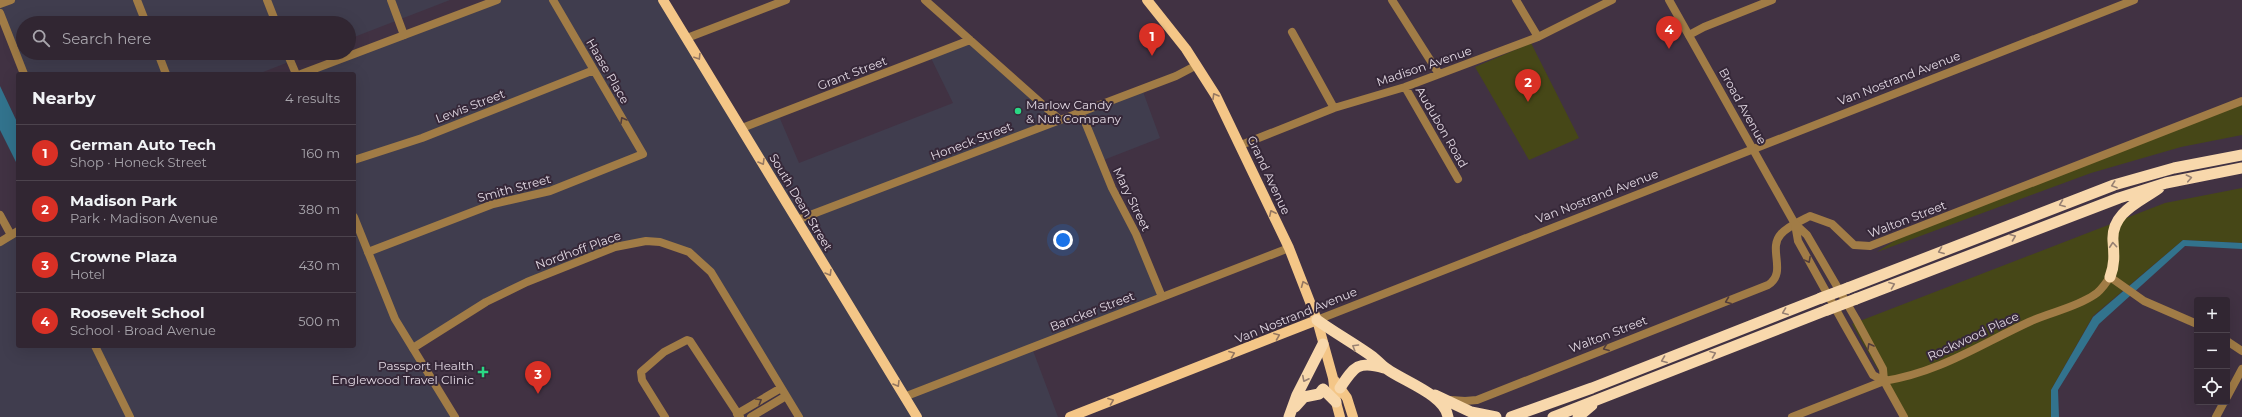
<!DOCTYPE html>
<meta charset="utf-8">
<style>
:root{--surface:#312632;--page:#392e3a;--text:#f1f3f6;--muted:#a8a5ac;--line:#4c434d;--accent:#d93025}
body{margin:0;font-family:Montserrat,sans-serif;background:var(--page);color:var(--text)}
.controls{position:absolute;right:12px;bottom:12px;display:grid;overflow:hidden;border-radius:4px;box-shadow:0 4px 16px #0002}
.controls button{width:36px;height:36px;display:grid;place-items:center;padding:0;border:0;border-bottom:1px solid var(--line);background:var(--surface);color:var(--text);font:20px sans-serif}
.you{position:absolute;left:1063px;top:240px;width:14px;height:14px;margin:-10px;border:3px solid #fff;border-radius:50%;background:#1a73e8;box-shadow:0 0 0 6px #1a73e833}
.badge{display:grid;place-items:center;width:26px;height:26px;border-radius:50%;background:var(--accent);color:#fff;font-size:13px;font-weight:700}
.pin{position:absolute;translate:-50% -33px;filter:drop-shadow(0 1px 2px #0008)}
.pin::after{content:'';position:absolute;top:21px;width:14px;height:12px;background:inherit;clip-path:polygon(0 0,100% 0,50% 100%)}
.list{margin:0;padding:0;list-style:none}
h2{display:flex;justify-content:space-between;align-items:center;height:52px;margin:0;padding:0 16px;font-size:17px}
h2 small{font-size:13px;font-weight:400;color:var(--muted)}
.list li{display:grid;grid-template-columns:26px 1fr auto;gap:12px;align-items:center;box-sizing:border-box;height:56px;padding:0 16px;border-top:1px solid var(--line)}
.list b{display:block;font-size:15px;white-space:nowrap}
.list p{margin:0;font-size:13px;white-space:nowrap;color:var(--muted)}
.list em{font-size:13px;font-style:normal;color:var(--muted)}
.icon{flex:none;width:22px;height:22px;fill:none;stroke:currentColor;stroke-width:2;stroke-linecap:round;stroke-linejoin:round}
.map{position:relative;flex:none;width:2242px;height:417px;overflow:hidden}
.search{position:absolute;background:var(--surface);box-shadow:0 4px 16px #0002;left:16px;top:16px;width:340px;height:44px;display:flex;align-items:center;gap:10px;box-sizing:border-box;padding:0 14px;border-radius:22px;color:var(--muted);font-size:15px}
.panel{position:absolute;background:var(--surface);box-shadow:0 4px 16px #0002;left:16px;top:72px;width:340px;height:276px;border-radius:4px}
.map>svg:first-child{display:block}
</style>
<div class="map">
<svg width="2242" height="417" viewBox="0 0 2242 417">
<rect width="100%" height="100%" fill="#413243"/>
<path fill="#403d4e" d="M0,0H450L349,39V23H23V53H312L258,74H24L0,13Z
M497,0H663L741,128L778,114L799,163L953,103L930,56L970,40L1060,120L1142,89L1160,138L1101,161L1162,297L1032,348L1058,417H799L707,267L668,243H631L527,282L413,348L455,417H0V242L18,231V346H354V74H301Z"/>
<path fill="#464717" d="M1531,43L1579,138L1529,160L1475,67Z
M2242,102V135L2181,147L2091,173L1877,252L1908,232Z
M2242,188V243L2183,240L2093,316L2051,390V417H1905L1852,324L2165,203Z"/>
<path fill="#32738d" d="M0,86L18,124V166L0,130Z
M2183,240L2242,243V249L2185,246L2099,324L2058,390L2059,417H2051V390L2093,317Z"/>
<g fill="none" stroke-linecap="round" stroke-linejoin="round">
<path stroke="#a17c46" stroke-width="8" d="M137,0L146,23
M267,0L276,23
M391,0L404,35
M925,0L1060,120
M1392,0L1439,74
M1516,0L1538,37
M0,4L11,0
M0,13L24,74
M1292,32L1334,108
M1689,35L1704,27L1772,0
M687,38L786,0
M158,53L166,74
M287,53L296,74
M1405,87L1458,179
M1081,112L1112,188L1136,234L1162,297
M742,128L970,40
M1241,145L1334,108L1405,87L1538,37L1612,0
M354,160L422,138L594,70
M0,215L11,235
M797,220L1176,76L1197,65
M368,252L493,204L550,191L643,154L553,0
M2110,277L2144,301L2197,324
M1317,320L2134,0
M2227,341L2242,351
M95,346L130,417
M413,348L486,302L527,282L615,247L646,241L660,242L689,252L711,272L799,417
M904,397L1289,248
M2227,397L2242,369
M1451,400L1465,401L1477,400L1768,285C1788,272 1767,249 1781,234C1788,226 1800,221 1810,216L1832,224L1854,245L1870,246L2242,101
M737,414L781,388
M665,417L642,380L641,372L664,352L687,340L690,341L740,417
M751,417L786,396
M1792,417L1884,381
M2216,417L2224,402"/>
<path stroke="#a17c46" stroke-width="8" d="M1669,0L1795,224L1807,235L1856,319L1883,369L1884,381L1904,417
M301,74L497,0
M354,217L395,319L455,417
M1795,224L1798,241L1844,324L1873,375L1884,381
M0,242L18,231
M1884,381C1940,372 1979,345 2029,322C2050,312 2075,308 2094,295C2101,291 2105,284 2110,277"/>
<path stroke="#f4c687" stroke-width="10" d="M663,0L917,417
M1147,0L1186,49L1216,96L1289,248L1317,320L1333,378L1336,402L1340,417
M1335,381L1347,398L1353,417
M1070,417L1317,320"/>
<path stroke="#f8d8ac" stroke-width="11" d="M2110,277C2115,264 2114,254 2113,241C2111,212 2140,202 2159,188
M1848,288L2114,185L2174,168L2242,155
M1856,299L2119,198L2166,183L2242,168
M1317,320C1335,333 1355,344 1373,357C1378,361 1382,366 1387,369C1403,381 1445,395 1448,417
M1340,388C1354,367 1358,360 1384,368
M1435,395L1471,412L1496,417
M1295,407L1304,397L1319,394L1323,389L1336,402
M1289,417L1297,395L1323,344
M1511,417L1592,388L1821,298
M1553,417L1827,310
M1578,417L1592,405"/>
<path stroke="#f8d8ac" stroke-width="11" d="M1821,298L1848,288
M1827,310L1856,299"/>
</g>
<defs><path id="oneway-chevron" d="M-2-3.5L2.5 0L-2 3.5" fill="none" stroke-width="1.6" stroke-linecap="round" stroke-linejoin="round"/></defs>
<g stroke="#957760">
<use href="#oneway-chevron" transform="translate(698 57) rotate(58)"/>
<use href="#oneway-chevron" transform="translate(1215 96) rotate(-120)"/>
<use href="#oneway-chevron" transform="translate(762 162) rotate(59)"/>
<use href="#oneway-chevron" transform="translate(1272 213) rotate(-115)"/>
<use href="#oneway-chevron" transform="translate(829 273) rotate(59)"/>
<use href="#oneway-chevron" transform="translate(1304 284) rotate(-112)"/>
<use href="#oneway-chevron" transform="translate(1277 336) rotate(-22)"/>
<use href="#oneway-chevron" transform="translate(1232 354) rotate(-21)"/>
<use href="#oneway-chevron" transform="translate(897 384) rotate(59)"/>
<use href="#oneway-chevron" transform="translate(1111 401) rotate(-21)"/>
</g>
<g stroke="#513d3c">
<use href="#oneway-chevron" transform="translate(623 120) rotate(-120)"/>
<use href="#oneway-chevron" transform="translate(1808 260) rotate(62)"/>
<use href="#oneway-chevron" transform="translate(1728 301) rotate(159)"/>
<use href="#oneway-chevron" transform="translate(1870 346) rotate(-119)"/>
<use href="#oneway-chevron" transform="translate(1606 348) rotate(159)"/>
<use href="#oneway-chevron" transform="translate(759 401) rotate(-31)"/>
</g>
<g stroke="#978072">
<use href="#oneway-chevron" transform="translate(2189 178) rotate(-12)"/>
<use href="#oneway-chevron" transform="translate(2114 185) rotate(161)"/>
<use href="#oneway-chevron" transform="translate(2062 204) rotate(159)"/>
<use href="#oneway-chevron" transform="translate(2013 237) rotate(-21)"/>
<use href="#oneway-chevron" transform="translate(2113 245) rotate(-95)"/>
<use href="#oneway-chevron" transform="translate(1941 251) rotate(159)"/>
<use href="#oneway-chevron" transform="translate(1892 285) rotate(-21)"/>
<use href="#oneway-chevron" transform="translate(1785 312) rotate(159)"/>
<use href="#oneway-chevron" transform="translate(1355 347) rotate(-149)"/>
<use href="#oneway-chevron" transform="translate(1713 354) rotate(-21)"/>
<use href="#oneway-chevron" transform="translate(1664 360) rotate(159)"/>
<use href="#oneway-chevron" transform="translate(1305 379) rotate(117)"/>
</g>
<g fill="#2ad884" stroke="#362839" stroke-width="1.5">
<circle cx="1018" cy="111" r="4"/>
<path d="M481 366h4v4h4v4h-4v4h-4v-4h-4v-4h4z"/>
</g>
<g text-anchor="middle" dominant-baseline="central" stroke-width="4" stroke-linejoin="round" paint-order="stroke">
<g font-size="12" fill="#e2d8e3" stroke="#362839">
<text transform="translate(1424 66) rotate(-19)">Madison Avenue</text>
<text transform="translate(608 71) rotate(60)">Haase Place</text>
<text transform="translate(852 73) rotate(-21)">Grant Street</text>
<text transform="translate(1899 78) rotate(-21)">Van Nostrand Avenue</text>
<text transform="translate(470 106) rotate(-21)">Lewis Street</text>
<text transform="translate(1743 106) rotate(61)">Broad Avenue</text>
<text transform="translate(1442 127) rotate(60)">Audubon Road</text>
<text transform="translate(971 141) rotate(-21)">Honeck Street</text>
<text transform="translate(1269 175) rotate(65)">Grand Avenue</text>
<text transform="translate(514 188) rotate(-15)">Smith Street</text>
<text transform="translate(1597 196) rotate(-21)">Van Nostrand Avenue</text>
<text transform="translate(1132 199) rotate(64)">Mary Street</text>
<text transform="translate(801 202) rotate(59)">South Dean Street</text>
<text transform="translate(1907 219) rotate(-21)">Walton Street</text>
<text transform="translate(578 250) rotate(-20)">Nordhoff Place</text>
<text transform="translate(1092 311) rotate(-21)">Bancker Street</text>
<text transform="translate(1296 315) rotate(-22)">Van Nostrand Avenue</text>
<text transform="translate(1608 334) rotate(-21)">Walton Street</text>
<text transform="translate(1973 336) rotate(-25)">Rockwood Place</text>
</g>
<g font-size="12" fill="#e2d8e3" stroke="#362839" text-anchor="start">
<text x="1026" y="104">Marlow Candy<tspan x="1026" dy="14">&amp; Nut Company</tspan></text>
<text x="474" y="365" text-anchor="end">Passport Health<tspan x="474" dy="14">Englewood Travel Clinic</tspan></text>
</g>
</g>
</svg>
<div class="controls">
<button>+</button>
<button>−</button>
<button><svg class="icon" aria-label="locate" viewBox="0 0 24 24"><circle cx="12" cy="12" r="6"/><path d="M12 2v4M12 18v4M2 12h4M18 12h4"/></svg></button>
</div>
<div class="you"></div>
<div class="pin badge" style="left:1152px;top:56px">1</div>
<div class="pin badge" style="left:1528px;top:102px">2</div>
<div class="pin badge" style="left:538px;top:394px">3</div>
<div class="pin badge" style="left:1669px;top:49px">4</div>
<div class="search"><svg class="icon" aria-label="search" viewBox="0 0 24 24"><circle cx="10" cy="10" r="6"/><path d="M15 15l6 6"/></svg>Search here</div>
<section class="panel">
<h2>Nearby<small>4 results</small></h2>
<ul class="list">
<li><span class="badge">1</span><div><b>German Auto Tech</b><p>Shop · Honeck Street</p></div><em>160 m</em></li>
<li><span class="badge">2</span><div><b>Madison Park</b><p>Park · Madison Avenue</p></div><em>380 m</em></li>
<li><span class="badge">3</span><div><b>Crowne Plaza</b><p>Hotel</p></div><em>430 m</em></li>
<li><span class="badge">4</span><div><b>Roosevelt School</b><p>School · Broad Avenue</p></div><em>500 m</em></li>
</ul>
</section>
</div>
